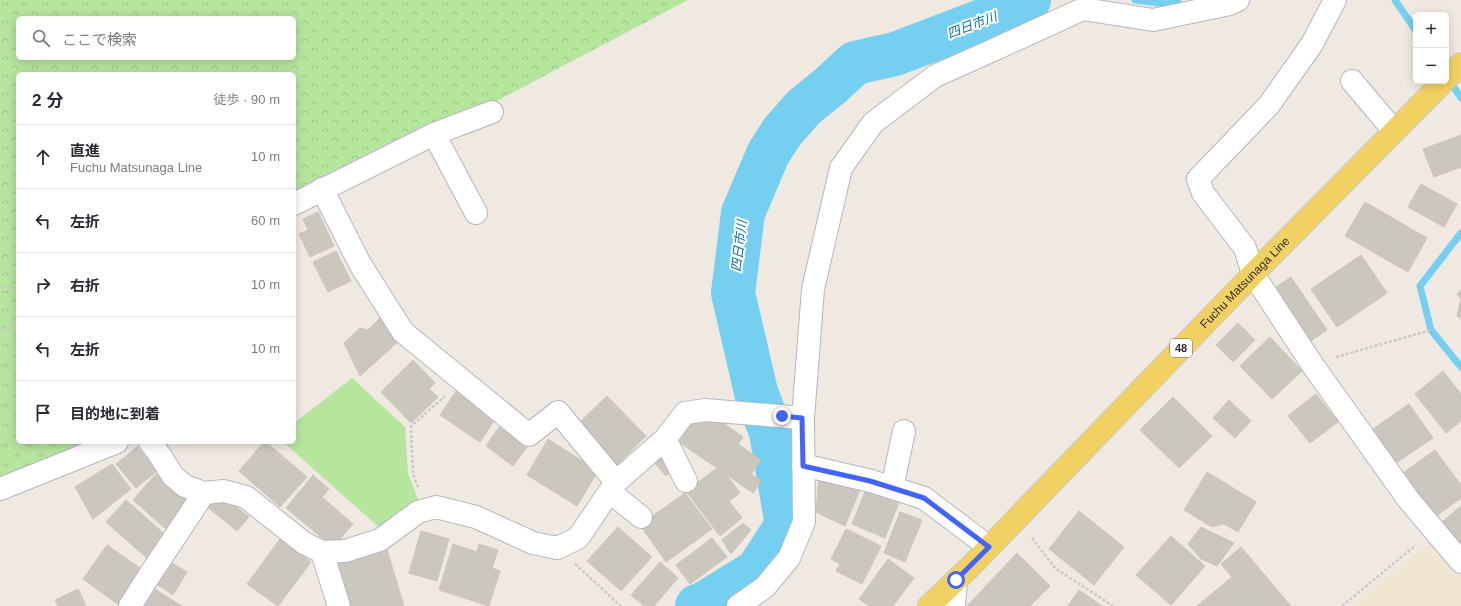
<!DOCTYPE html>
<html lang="ja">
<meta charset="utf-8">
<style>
:root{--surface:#fff;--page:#f2f2f3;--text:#2b2b33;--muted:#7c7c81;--line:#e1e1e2}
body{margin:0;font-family:Arial,"Noto Sans JP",sans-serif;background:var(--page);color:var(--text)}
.controls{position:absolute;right:12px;top:12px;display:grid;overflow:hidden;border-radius:6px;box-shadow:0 2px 10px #0003}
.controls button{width:36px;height:36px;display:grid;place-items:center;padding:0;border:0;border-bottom:1px solid var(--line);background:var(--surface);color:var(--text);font:20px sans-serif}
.stop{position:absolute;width:12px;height:12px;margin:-9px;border:3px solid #4264fb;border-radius:50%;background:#fff}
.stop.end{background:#4264fb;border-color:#fff;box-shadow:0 1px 4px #0008}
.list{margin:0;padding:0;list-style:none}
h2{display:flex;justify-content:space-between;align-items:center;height:52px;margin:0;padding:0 16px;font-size:17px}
h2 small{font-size:13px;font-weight:400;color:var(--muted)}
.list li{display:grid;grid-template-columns:26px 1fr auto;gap:12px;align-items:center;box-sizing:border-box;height:64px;padding:0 16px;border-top:1px solid var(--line)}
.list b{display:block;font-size:15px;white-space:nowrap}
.list p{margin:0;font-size:13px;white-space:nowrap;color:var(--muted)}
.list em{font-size:13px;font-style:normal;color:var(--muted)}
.icon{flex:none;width:22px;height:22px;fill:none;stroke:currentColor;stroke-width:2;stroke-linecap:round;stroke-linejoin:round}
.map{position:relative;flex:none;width:1461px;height:606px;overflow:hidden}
.search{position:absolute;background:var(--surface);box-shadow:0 2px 10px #0003;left:16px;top:16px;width:280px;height:44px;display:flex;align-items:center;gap:10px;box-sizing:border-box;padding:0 14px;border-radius:6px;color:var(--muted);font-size:15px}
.panel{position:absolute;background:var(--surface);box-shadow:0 2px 10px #0003;left:16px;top:72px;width:280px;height:372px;border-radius:6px}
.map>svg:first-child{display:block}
</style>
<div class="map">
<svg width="1461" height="606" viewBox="0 0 1461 606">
<defs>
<pattern id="forest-crowns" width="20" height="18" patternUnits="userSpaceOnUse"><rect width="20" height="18" fill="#b6e59e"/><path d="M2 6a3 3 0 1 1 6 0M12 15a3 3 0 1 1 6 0" fill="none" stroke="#9dc588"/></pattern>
<pattern id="park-tufts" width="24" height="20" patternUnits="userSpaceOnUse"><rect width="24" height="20" fill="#b6e59e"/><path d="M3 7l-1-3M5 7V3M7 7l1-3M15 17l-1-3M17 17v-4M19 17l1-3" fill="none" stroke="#9dc588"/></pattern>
</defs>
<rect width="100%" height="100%" fill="#efe9e1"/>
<path fill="#f0e6d1" d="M1439,535L1461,562V606H1353Z"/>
<path fill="#b6e59e" d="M352,378L405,427L408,473L419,502L381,529L283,442H294V423Z"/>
<path fill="url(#forest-crowns)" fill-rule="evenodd" d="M0,0H688L324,192L294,204V74H18V325L0,330ZM18,18H294V58H18Z"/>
<path fill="url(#park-tufts)" d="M18,325V442H117L0,489V329Z"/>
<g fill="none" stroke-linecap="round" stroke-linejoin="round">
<path stroke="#75cff0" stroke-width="7" d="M1135,0L1167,4L1178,0
M1395,0L1416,31
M1449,80L1461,98
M1461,233L1420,286L1431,330L1461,367"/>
<path stroke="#75cff0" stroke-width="44" d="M697,606L705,603L757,571L787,525L771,432L756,392L733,293L743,213L768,154L782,132L804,107L830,86L855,63L895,54L1016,8L1029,0"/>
</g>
<path fill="#cbc7bf" stroke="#cbc5ba" d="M1461,135V167L1434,177L1423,149Z
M1421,184L1457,204L1444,227L1408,207Z
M1365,202L1427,238L1408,272L1345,236Z
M318,212L334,246L310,257L299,234L308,230L303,219Z
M336,251L351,281L328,292L313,262Z
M1361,255L1387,293L1337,327L1311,289Z
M1291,277L1327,330L1305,345L1269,292Z
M1461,290V319L1457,316L1461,299L1457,294Z
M380,318L400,340L360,376L344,343L360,328L368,330Z
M1238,323L1255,340L1233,362L1216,345Z
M1270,337L1302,371L1272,399L1240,366Z
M413,360L435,383L429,389L438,397L411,423L381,392Z
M1443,371L1461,394V421L1446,433L1415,394Z
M457,390L497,416L480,442L440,415Z
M1316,394L1338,422L1310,443L1288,416Z
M607,396L646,436L617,465L578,424Z
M1173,397L1212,436L1179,468L1140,430Z
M1229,400L1251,421L1235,438L1213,418Z
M1409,404L1433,438L1396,463L1373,429Z
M712,415L743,437L738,444L761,460L751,474L761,481L753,493L679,442L694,420Z
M502,423L530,443L513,466L486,446Z
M548,439L598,471L577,506L527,475Z
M264,442H266L307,477L280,507L239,471Z
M137,447L157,471L136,488L116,464Z
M1435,450L1461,485V498L1435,517L1403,473Z
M660,454L673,470L666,476L653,461Z
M112,464L131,489L93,519L75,487Z
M720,466L740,493L729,501L742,518L720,536L686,491Z
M1207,472L1256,502L1238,532L1224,524L1212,527L1184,510Z
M156,474L189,502L166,529L133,500Z
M313,475L329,489L322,497L353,524L333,547L286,508Z
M819,476L861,487L845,526L816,512Z
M867,487L900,500L885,538L852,524Z
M685,493L712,529L666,562L640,525Z
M222,495L249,517L237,531L206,506Z
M126,500L169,538L149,560L106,522Z
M1461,506V542L1459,544L1442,522Z
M1079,511L1124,547L1094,585L1049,549Z
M900,512L922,520L905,562L884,553Z
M743,523L751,530L731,554L722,540Z
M618,527L652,557L621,591L587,561Z
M1201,527L1234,543L1217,566L1201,559L1188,544Z
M846,529L881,546L862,584L836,571L840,564L831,559Z
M421,531L449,539L437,581L409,573Z
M283,535L297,551L311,562L278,606L247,584Z
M1171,536L1205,566L1171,605L1136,575Z
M712,538L727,557L690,584L676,565Z
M453,544L477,552L479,544L498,550L492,568L500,571L489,606L439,590Z
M107,545L144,571L119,605L83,579Z
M386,546L404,606H348L334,561Z
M1241,547L1291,606H1197L1232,577L1221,564Z
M1017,553L1050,586L1030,606H967Z
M888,559L914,578L893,606H869L859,599Z
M169,561L187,572L173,595L155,583Z
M660,562L678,578L654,606H644L631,595Z
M153,588L182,606H142Z
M78,589L86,606H58L55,600Z
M1079,590L1102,606H1068Z"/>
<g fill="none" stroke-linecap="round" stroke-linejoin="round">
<defs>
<path id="street" d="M1335,0L1312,44L1269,105L1198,179L1203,193L1245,248L1253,274L1314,367L1408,499L1461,562
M1352,81L1394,131
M434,134L476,213
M322,189L360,264L403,332L529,435L558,412L616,482
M294,204L434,134L492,112
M665,439L686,481
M150,442L159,454L173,476L185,486L204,493L224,491L246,497L304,543L322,552L345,551L380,540L418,512L436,507L476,517L533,543L557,548L578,538L616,482L665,439L685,413L705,410L803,418
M803,465L871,481L924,498L989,547
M892,488L904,431
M0,489L117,442
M610,492L641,517
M322,552L339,606
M130,606L149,576L204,493
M738,606L765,587L789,558L804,522L803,418L813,289L841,168L873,123L935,76L991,51L1083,9L1153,20L1230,4L1238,0
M954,606L956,580"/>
<g id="primary">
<path d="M1446,79L1461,64"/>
<path id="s1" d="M929,606L970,567L1253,274L1444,81"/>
</g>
</defs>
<use href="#street" stroke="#b4b7c1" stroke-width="24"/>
<use href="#primary" stroke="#c9c9c9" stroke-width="24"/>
<path stroke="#c9c9c9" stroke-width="2.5" stroke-dasharray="3 2" stroke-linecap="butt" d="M0,287L18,289
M0,330L18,325
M1336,357L1431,330
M418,487L413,474L411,426L445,396
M1032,538L1055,568L1113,606
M575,564L621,606
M1342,606L1416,545"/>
<use href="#street" stroke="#fff" stroke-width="22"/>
<use href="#primary" stroke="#f2d163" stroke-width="22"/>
</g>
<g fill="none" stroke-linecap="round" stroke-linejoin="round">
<path stroke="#4264fb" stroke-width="5" d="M782,416L802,418L803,466L870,481L924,498L989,547L956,580"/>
</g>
<g text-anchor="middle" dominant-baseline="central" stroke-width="4" stroke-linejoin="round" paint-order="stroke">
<rect fill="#fff" stroke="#6d6d6d" stroke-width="1" x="1170" y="339" width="22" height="18" rx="3"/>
<g font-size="11" font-weight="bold" fill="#2e2e2e">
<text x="1181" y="348">48</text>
</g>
<g font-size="12" fill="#2e2e2e" stroke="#fff">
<text stroke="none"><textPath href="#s1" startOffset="452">Fuchu Matsunaga Line</textPath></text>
</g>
<g font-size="13" font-style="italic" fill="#0d6fa3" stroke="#fff">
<text transform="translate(972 25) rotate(-21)">四日市川</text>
<text transform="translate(739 246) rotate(-83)">四日市川</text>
</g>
</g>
</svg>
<div class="controls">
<button>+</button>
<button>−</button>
</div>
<div class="stop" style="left:956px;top:580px"></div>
<div class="stop end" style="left:782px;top:416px"></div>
<div class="search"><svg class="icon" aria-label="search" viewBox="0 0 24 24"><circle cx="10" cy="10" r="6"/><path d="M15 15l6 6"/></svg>ここで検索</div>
<section class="panel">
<h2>2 分<small>徒歩 · 90 m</small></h2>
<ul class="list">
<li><svg class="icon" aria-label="ahead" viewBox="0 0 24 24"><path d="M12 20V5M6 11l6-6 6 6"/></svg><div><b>直進</b><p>Fuchu Matsunaga Line</p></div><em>10 m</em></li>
<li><svg class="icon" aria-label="left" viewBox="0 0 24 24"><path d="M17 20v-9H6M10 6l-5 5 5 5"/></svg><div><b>左折</b></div><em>60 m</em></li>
<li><svg class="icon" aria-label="right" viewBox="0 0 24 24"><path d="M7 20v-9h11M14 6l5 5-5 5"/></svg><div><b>右折</b></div><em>10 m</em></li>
<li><svg class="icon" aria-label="left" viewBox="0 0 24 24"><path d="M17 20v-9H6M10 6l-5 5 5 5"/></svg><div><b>左折</b></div><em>10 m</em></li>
<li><svg class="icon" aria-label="arrive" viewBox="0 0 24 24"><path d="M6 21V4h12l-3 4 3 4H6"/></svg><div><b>目的地に到着</b></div></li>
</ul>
</section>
</div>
